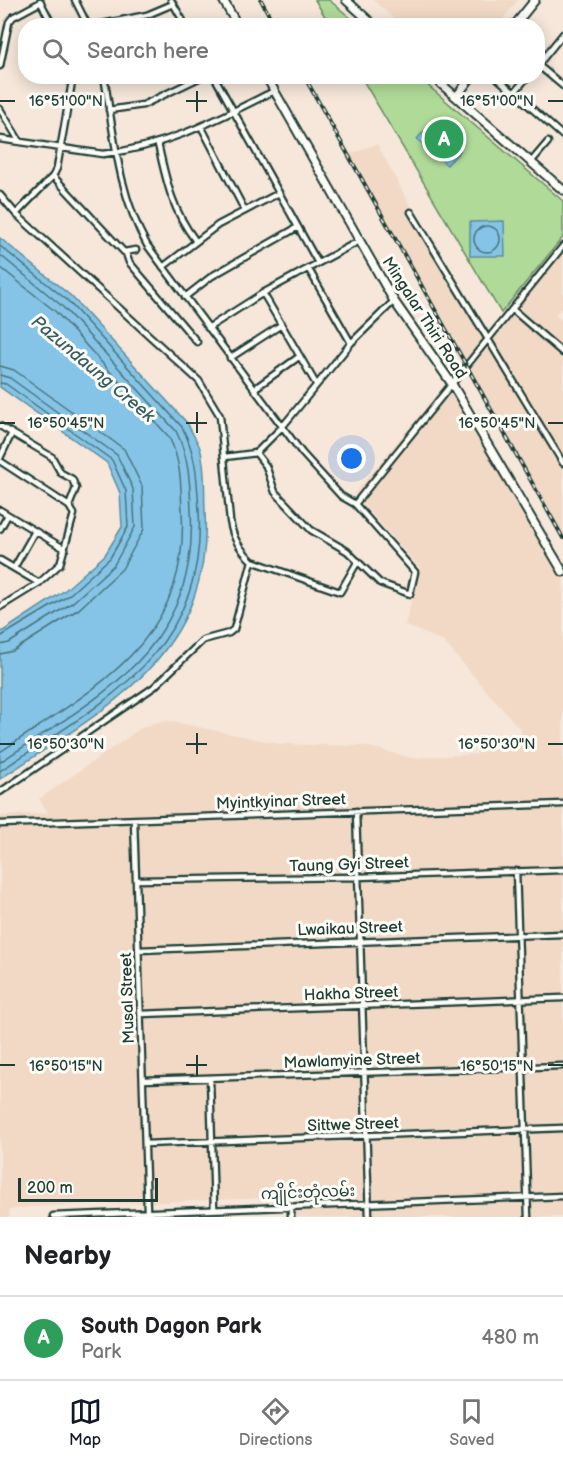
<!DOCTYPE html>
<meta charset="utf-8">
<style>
:root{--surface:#fff;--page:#f6f6f6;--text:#202124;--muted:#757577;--line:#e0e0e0;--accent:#111827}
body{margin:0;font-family:"Balsamiq Sans","Noto Sans Myanmar",sans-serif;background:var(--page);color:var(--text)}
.scale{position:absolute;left:18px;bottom:15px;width:140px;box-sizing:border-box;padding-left:6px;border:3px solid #1f3d34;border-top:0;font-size:16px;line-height:21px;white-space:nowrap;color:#1f3d34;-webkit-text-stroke:4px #fdfcf7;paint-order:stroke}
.you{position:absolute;left:352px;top:459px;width:21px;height:21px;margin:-15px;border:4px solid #fff;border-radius:50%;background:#1a73e8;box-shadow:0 0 0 9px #1a73e833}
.badge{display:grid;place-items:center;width:39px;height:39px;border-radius:50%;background:var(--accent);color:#fff;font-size:20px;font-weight:700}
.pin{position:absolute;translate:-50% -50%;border:3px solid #fff;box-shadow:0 2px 6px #0006}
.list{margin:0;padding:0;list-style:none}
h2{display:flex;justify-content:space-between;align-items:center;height:78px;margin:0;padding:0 24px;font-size:26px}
h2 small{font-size:20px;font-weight:400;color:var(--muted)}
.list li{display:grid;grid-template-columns:39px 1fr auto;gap:18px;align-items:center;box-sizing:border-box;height:84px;padding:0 24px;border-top:2px solid var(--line)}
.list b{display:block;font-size:22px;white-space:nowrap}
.list p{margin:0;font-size:20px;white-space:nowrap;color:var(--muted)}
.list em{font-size:20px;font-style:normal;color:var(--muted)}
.icon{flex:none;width:33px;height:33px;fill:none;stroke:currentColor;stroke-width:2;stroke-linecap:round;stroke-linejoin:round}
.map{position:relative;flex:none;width:563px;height:1217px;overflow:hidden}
.search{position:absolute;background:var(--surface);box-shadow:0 3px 15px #0003;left:18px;right:18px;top:18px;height:66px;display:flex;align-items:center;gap:15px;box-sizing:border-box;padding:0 21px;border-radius:24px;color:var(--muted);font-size:22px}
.sheet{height:162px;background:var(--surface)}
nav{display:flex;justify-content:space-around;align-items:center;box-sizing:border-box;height:84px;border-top:2px solid var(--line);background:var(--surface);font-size:16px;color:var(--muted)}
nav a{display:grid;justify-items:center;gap:3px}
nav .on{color:var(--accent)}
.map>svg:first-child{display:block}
</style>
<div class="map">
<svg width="563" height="1217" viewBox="0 0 563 1217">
<rect width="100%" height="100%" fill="#f6e7da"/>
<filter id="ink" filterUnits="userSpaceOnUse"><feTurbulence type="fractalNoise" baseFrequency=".0167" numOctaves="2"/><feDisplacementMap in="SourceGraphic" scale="12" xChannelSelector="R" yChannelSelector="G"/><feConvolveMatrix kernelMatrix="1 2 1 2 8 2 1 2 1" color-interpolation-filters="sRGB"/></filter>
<g filter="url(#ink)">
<path fill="#f1d9c6" d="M373,0H518L498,25L402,26Z
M377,144L426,235L489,337L558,251L563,255V306L555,315L563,322V538L348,155Z
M453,375L563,566V1217H295L294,1197L29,1207L9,1210L10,1217H0V816L48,813L39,799L141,728L157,722L169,721L280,744L365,746L412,758L476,754L520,738L521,730L443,641L405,625L420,568L354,494Z"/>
<path fill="#afda98" stroke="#678c66" stroke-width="1.5" d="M315,0H329L359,25H330Z
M361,77H418L563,201V237L501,313Z"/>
<path fill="#85c4e6" stroke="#5c8e9f" stroke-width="1.5" d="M430,125L460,151L447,165L417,139Z
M504,221L505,256H470V222Z
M0,238L71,296L188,424C191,432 197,440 200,448C206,468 204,492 205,512C213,657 104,709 0,779V633L64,591L105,555L122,527L120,493L107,463L0,387Z"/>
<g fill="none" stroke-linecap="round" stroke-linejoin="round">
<path stroke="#48737b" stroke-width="1.5" d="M430,134L449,150V155H445L428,140Z
M474 239a13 13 0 1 1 26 0a13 13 0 1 1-26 0Z
M0,246L67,300L182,427C197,456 197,480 199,511C207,653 102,703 0,771
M0,255L62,306L176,431C189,457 190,482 191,511C199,649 100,696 0,762
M0,267L56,312L169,437C181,461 181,485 182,512C190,643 94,688 0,752
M0,366L14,370L124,449L142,486L144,529L122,569L79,609L13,651L0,654
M0,375L10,378L117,455L133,489L135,527L114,565L72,603L9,643L0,645
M0,383L6,384L112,460L126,491L128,527L110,558L68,596L0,637"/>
<defs>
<path id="street" d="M75,0L88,26
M171,0L186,26
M40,1L53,26
M92,26L147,15L173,4
M538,65L563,34
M538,65L563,86
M0,66L9,22L13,17L41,2
M104,76C114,134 118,193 147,245L302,453L341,496L355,504L415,572L410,594L380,583L347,551L311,530L275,492L266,466L256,453
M214,76L318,263
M495,76L563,136
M514,93L528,76
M0,109L20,142
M109,110L143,105L203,76
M202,128L245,211
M0,139L103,154C167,147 218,119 274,91
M158,144C166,180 172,210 195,240
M531,162L548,142
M53,176L124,252L136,250
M0,195L16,214L199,381L220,416L230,521C233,539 240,549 252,561L340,592L358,561
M411,212L563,463
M16,214L53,176L57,168L73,76
M126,253L129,262L197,342
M163,267L218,225L279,193
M308,268L351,343
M263,293L316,384
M185,297L212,276L298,227
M513,310L563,353
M208,328L263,293L359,241
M230,358L281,325
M254,389L300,356
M0,426L52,457L61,473L72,479L76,488L69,506
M225,457L256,453L283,426L351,343L394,301
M0,458L11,435
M0,461L69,506L74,514L60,564L39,583L0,607
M355,504L563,246
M0,510L65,549
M0,529L8,515
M0,560L39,583
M14,568L35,531
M0,792L154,687L203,640L229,633L234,629L252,561
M356,811L369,1217
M134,820L147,1211
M0,824L563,804
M516,871L528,1217
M136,880L358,877L563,870
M139,950L563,934
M141,1014L563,998
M210,1078L214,1209
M143,1080L563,1066
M145,1144L563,1128
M291,1206V1217
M53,1216L563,1196"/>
<path id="secondary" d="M223,0L238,26
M346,0L375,26
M514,26L535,0
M266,76L394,301L452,384L563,572
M432,76L563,190
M456,97L472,76"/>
</defs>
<use href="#street" stroke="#1f3d34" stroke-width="9"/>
<use href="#secondary" stroke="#1f3d34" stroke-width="11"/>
<use href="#street" stroke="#fdfcf7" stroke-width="4.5"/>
<use href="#secondary" stroke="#fdfcf7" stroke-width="7"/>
<defs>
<path id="rail" d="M261,0L275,26
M304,76L563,538"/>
</defs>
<use href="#rail" stroke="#1f3d34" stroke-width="4"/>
<use href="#rail" stroke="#fdfcf7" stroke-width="1.5" stroke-dasharray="4.5" stroke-linecap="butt"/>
</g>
</g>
<path fill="none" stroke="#1f3d34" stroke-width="2" d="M197,91V112M0,101H15M186,101H207M548,101H563M197,412V433M0,423H15M186,423H207M548,423H563M197,733V754M0,744H15M186,744H207M548,744H563M197,1055V1076M0,1065H15M186,1065H207M548,1065H563"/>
<g text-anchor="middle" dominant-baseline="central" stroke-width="6" stroke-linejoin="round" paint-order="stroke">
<g font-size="16" fill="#1f3d34" stroke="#fdfcf7">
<text transform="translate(424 318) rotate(57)">Mingalar Thiri Road</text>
<text transform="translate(281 802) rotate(-2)">Myintkyinar Street</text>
<text transform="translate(349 865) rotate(-2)">Taung Gyi Street</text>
<text transform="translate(350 929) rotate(-2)">Lwaikau Street</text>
<text transform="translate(351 994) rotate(-2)">Hakha Street</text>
<text transform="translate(128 998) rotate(-92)">Musal Street</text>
<text transform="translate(352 1061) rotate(-2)">Mawlamyine Street</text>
<text transform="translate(353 1125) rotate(-2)">Sittwe Street</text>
<text transform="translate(308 1193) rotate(-2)">ကျိုင်းတုံလမ်း</text>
</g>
<g font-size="18" font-style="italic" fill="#385f60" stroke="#fdfcf7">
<text transform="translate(93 369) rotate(40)">Pazundaung Creek</text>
</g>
</g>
<g font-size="15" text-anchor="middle" fill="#1f3d34" stroke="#fdfcf7" stroke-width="6" stroke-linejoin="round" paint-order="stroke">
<text x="66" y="106">16°51'00"N</text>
<text x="497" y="106">16°51'00"N</text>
<text x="66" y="428">16°50'45"N</text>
<text x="497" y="428">16°50'45"N</text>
<text x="66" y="749">16°50'30"N</text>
<text x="497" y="749">16°50'30"N</text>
<text x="66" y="1071">16°50'15"N</text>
<text x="497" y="1071">16°50'15"N</text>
</g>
</svg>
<div class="scale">200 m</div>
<div class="you"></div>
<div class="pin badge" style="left:444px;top:139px;background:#2e9e5b">A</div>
<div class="search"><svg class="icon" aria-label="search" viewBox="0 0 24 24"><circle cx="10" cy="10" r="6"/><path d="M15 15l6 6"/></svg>Search here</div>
</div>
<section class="sheet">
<h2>Nearby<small></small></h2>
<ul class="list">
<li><span class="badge" style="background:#2e9e5b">A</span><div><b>South Dagon Park</b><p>Park</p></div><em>480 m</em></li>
</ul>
</section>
<nav>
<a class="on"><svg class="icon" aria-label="map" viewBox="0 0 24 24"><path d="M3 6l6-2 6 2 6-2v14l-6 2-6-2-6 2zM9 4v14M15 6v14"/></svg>Map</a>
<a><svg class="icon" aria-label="directions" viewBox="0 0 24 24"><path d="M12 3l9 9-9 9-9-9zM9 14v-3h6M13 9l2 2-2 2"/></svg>Directions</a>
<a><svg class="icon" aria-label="saved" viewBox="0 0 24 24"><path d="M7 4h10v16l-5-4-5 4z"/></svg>Saved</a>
</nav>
